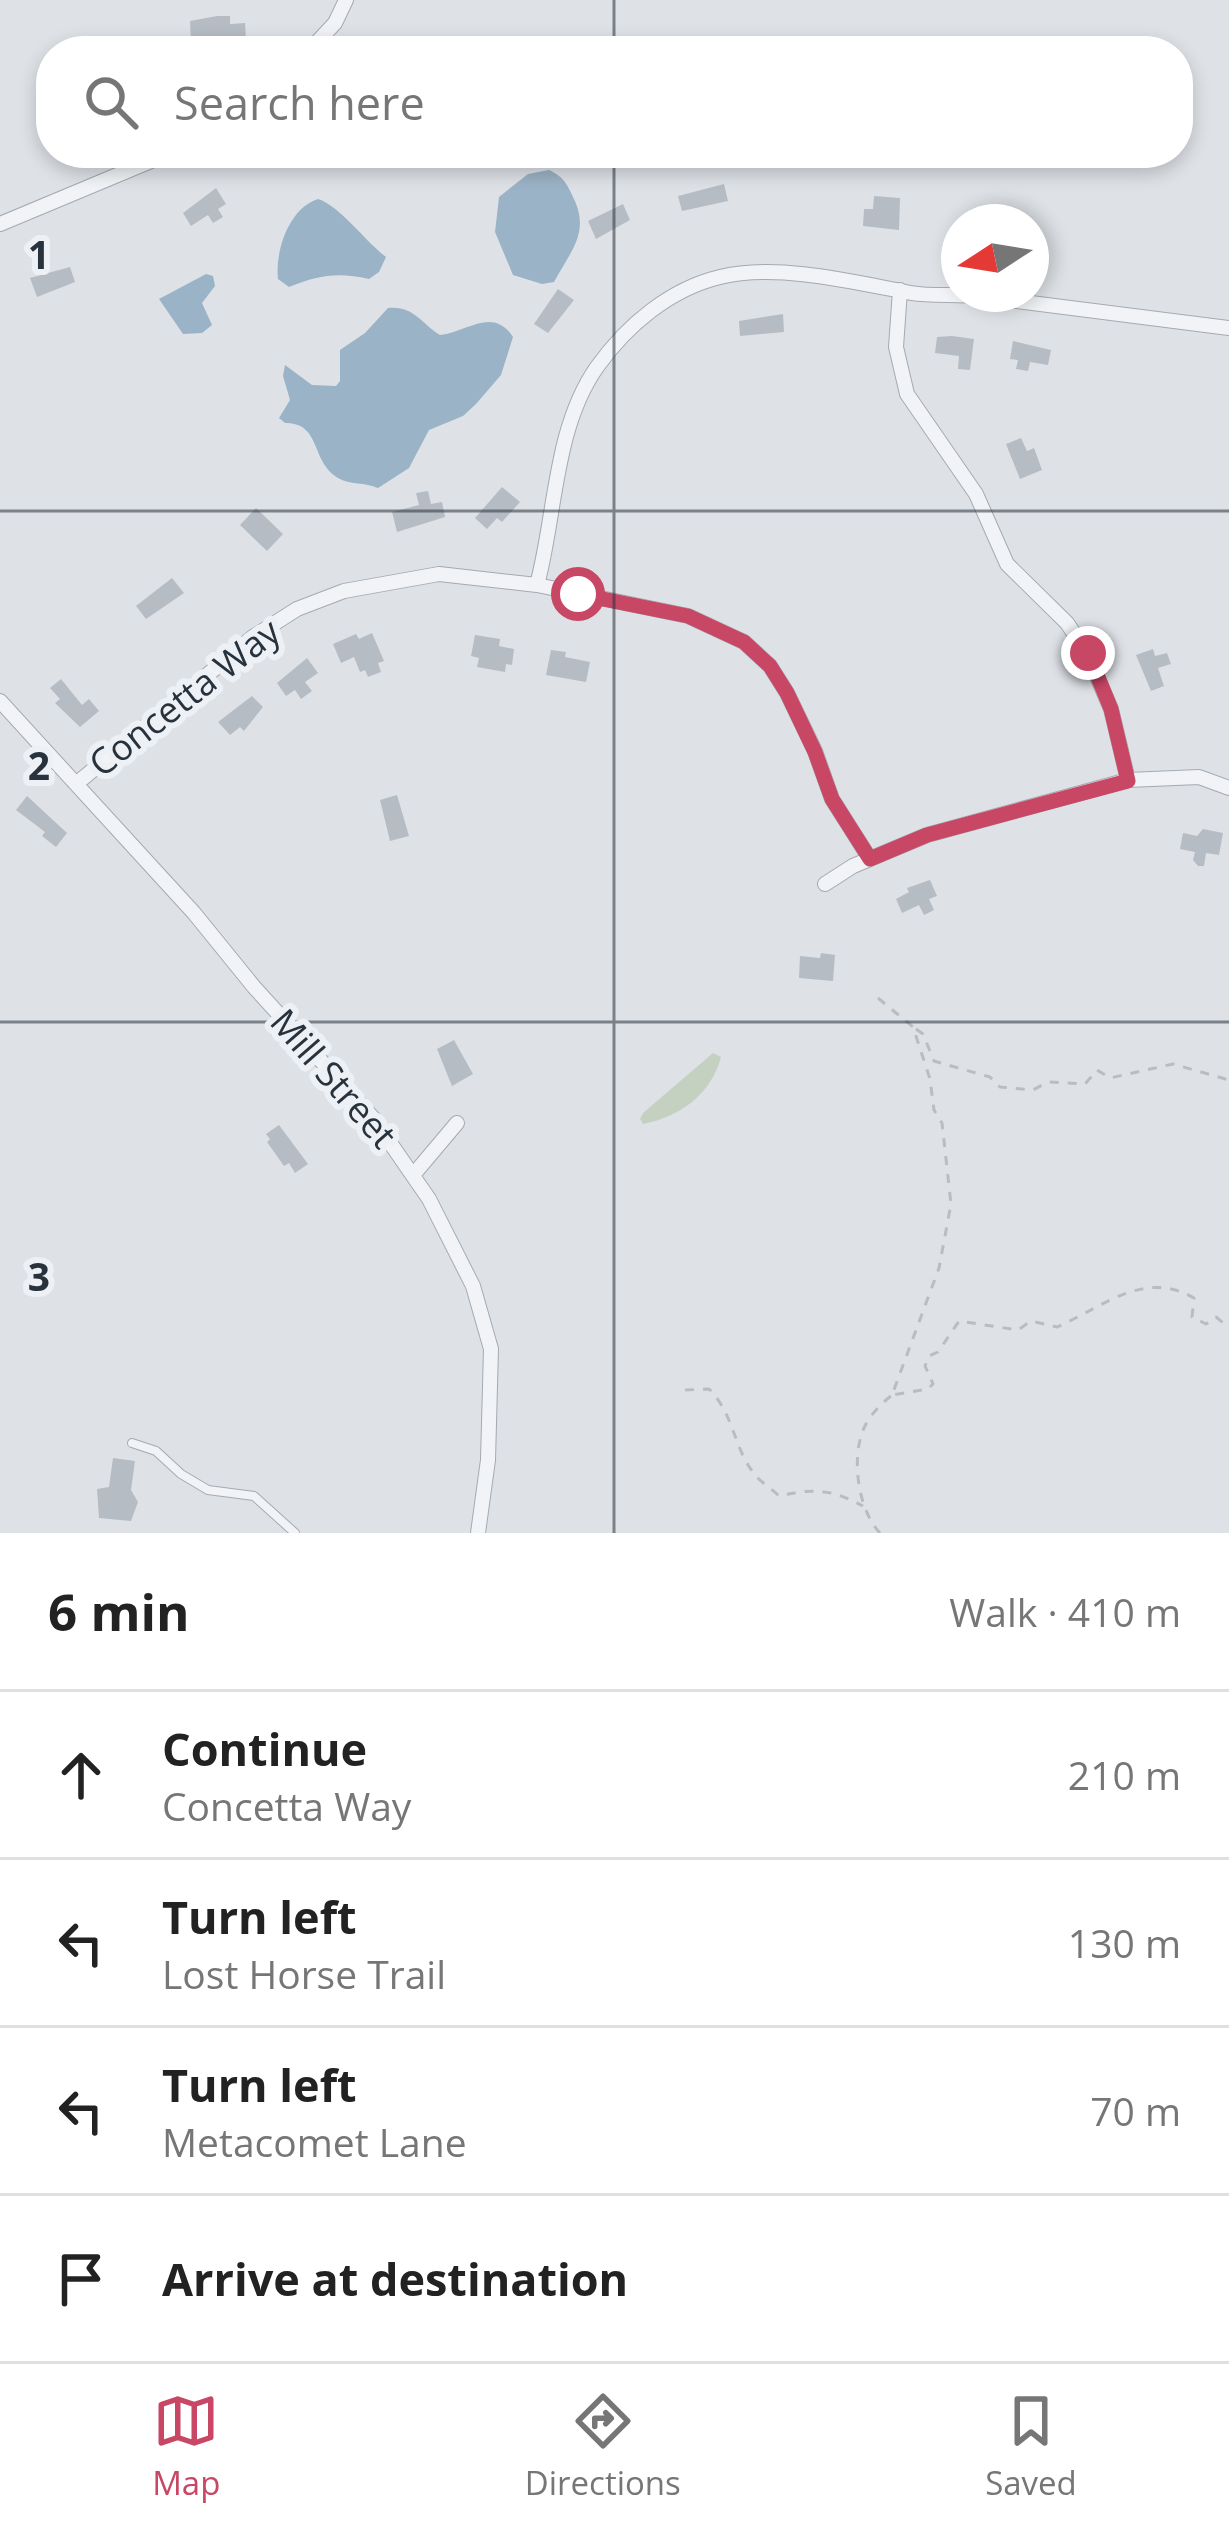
<!DOCTYPE html>
<meta charset="utf-8">
<style>
:root{--surface:#fff;--page:#f6f6f6;--text:#222;--muted:#767676;--line:#e0e0e0;--accent:#c84765}
body{margin:0;font-family:"Open Sans",sans-serif;background:var(--page);color:var(--text)}
.compass{position:absolute;left:941px;top:204px;width:108px;height:108px;border-radius:50%;background:var(--surface);box-shadow:0 6px 18px #0003;rotate:258deg}
.stop{position:absolute;width:36px;height:36px;margin:-27px;border:9px solid #c84765;border-radius:50%;background:#fff}
.stop.end{background:#c84765;border-color:#fff;box-shadow:0 3px 12px #0008}
.list{margin:0;padding:0;list-style:none}
h2{display:flex;justify-content:space-between;align-items:center;height:156px;margin:0;padding:0 48px;font-size:51px}
h2 small{font-size:39px;font-weight:400;color:var(--muted)}
.list li{display:grid;grid-template-columns:78px 1fr auto;gap:36px;align-items:center;box-sizing:border-box;height:168px;padding:0 48px;border-top:3px solid var(--line)}
.list b{display:block;font-size:45px;white-space:nowrap}
.list p{margin:0;font-size:39px;white-space:nowrap;color:var(--muted)}
.list em{font-size:39px;font-style:normal;color:var(--muted)}
.icon{flex:none;width:66px;height:66px;fill:none;stroke:currentColor;stroke-width:2;stroke-linecap:round;stroke-linejoin:round}
.map{position:relative;flex:none;width:1229px;height:1533px;overflow:hidden}
.search{position:absolute;background:var(--surface);box-shadow:0 6px 18px #0003;left:36px;right:36px;top:36px;height:132px;display:flex;align-items:center;gap:30px;box-sizing:border-box;padding:0 42px;border-radius:48px;color:var(--muted);font-size:45px}
.sheet{height:828px;background:var(--surface)}
nav{display:flex;justify-content:space-around;align-items:center;box-sizing:border-box;height:168px;border-top:3px solid var(--line);background:var(--surface);font-size:33px;color:var(--muted)}
nav a{display:grid;justify-items:center;gap:6px}
nav .on{color:var(--accent)}
.map>svg:first-child{display:block}
</style>
<div class="map">
<svg width="1229" height="1533" viewBox="0 0 1229 1533">
<rect width="100%" height="100%" fill="#dee2e7"/>
<path fill="#c5d1c0" d="M713,1053L721,1057C711,1095 679,1117 643,1124L640,1119L643,1113Z"/>
<path fill="#9ab3c6" d="M549,170C564,177 567,184 574,199C590,233 570,252 554,282L542,284L513,275L495,232L499,197L528,174Z
M318,199C340,206 365,241 386,257L379,272L369,279C338,272 319,275 289,287L278,279C275,251 289,208 318,199Z
M206,274L213,276L215,286L202,303L212,325L202,333L183,334L159,299Z
M388,308C413,305 421,323 440,335C467,332 493,306 513,337L501,375L476,404L463,416L429,430L409,468L378,488C365,482 350,485 338,478C310,461 322,423 285,423L279,418L290,400L283,376L285,365L312,385L336,386L340,381V350L365,333Z"/>
<path fill="#b6bcc4" d="M217,16H230V24L245,23L246,40L191,42L190,21Z
M724,184L728,201L682,211L678,196Z
M216,188L226,204L218,209L223,217L213,223L208,215L191,226L183,213Z
M874,196L900,198L899,230L863,226L864,209H873Z
M623,204L630,220L596,239L588,221Z
M70,267L75,282L37,297L30,278Z
M558,289L574,300L548,333L534,324Z
M783,314L784,332L740,336L739,321Z
M952,336L974,339L970,370L958,369L959,356L935,353L937,337Z
M1013,341L1051,350L1048,365L1030,362L1028,371L1016,369L1018,360L1010,359Z
M1021,438L1027,451L1034,448L1042,470L1020,479L1006,444Z
M502,487L520,502L502,522L497,518L487,529L475,518Z
M428,491L431,504L442,502L445,517L397,532L392,512L419,505L416,493Z
M256,508L283,534L267,551L240,525Z
M172,578L184,593L146,619L136,606Z
M372,633L384,661L378,663L381,672L368,677L365,670L360,672L354,657L341,663L333,644L356,634L359,639Z
M475,635L500,639L499,646L514,649L512,665L506,664L505,672L477,667L479,658L471,656Z
M1153,649L1155,656L1167,653L1171,664L1158,668L1164,686L1151,691L1136,655Z
M551,650L566,652L565,657L590,662L586,682L546,675Z
M307,658L318,673L305,682L312,691L301,699L295,690L286,696L277,683Z
M61,679L82,705L89,699L99,711L80,727L55,703L60,699L50,688Z
M252,696L263,707L244,731L240,727L230,735L218,722Z
M397,795L409,836L390,841L380,800Z
M27,796L67,833L56,847L42,836L45,832L16,810Z
M1203,829L1223,833L1219,855L1206,853L1204,866H1198L1193,860L1195,852L1180,849L1183,833L1197,836Z
M930,880L937,896L929,899L934,910L924,915L919,905L902,913L896,899L909,892L907,888Z
M821,953L835,955L833,981L799,978L800,956L820,958Z
M454,1040L473,1074L452,1086L437,1049Z
M279,1125L308,1164L295,1173L289,1163L284,1166L267,1142L270,1139L266,1134Z
M113,1458L135,1461L131,1490L138,1502L131,1521L99,1518L97,1489L109,1487Z"/>
<g fill="none" stroke-linecap="round" stroke-linejoin="round">
<defs>
<path id="service" d="M132,1443L156,1451L181,1474L208,1490L254,1496L295,1533"/>
<path id="minor" d="M309,51L335,23L346,0
M0,224L170,153
M900,290L896,347L907,394L976,494L1007,564L1067,623L1087,653L1111,709L1128,780
M537,585C556,514 554,428 597,367C627,325 670,289 720,277C777,263 854,282 911,293C934,297 960,293 984,297C1065,308 1147,317 1229,328
M0,701L194,913L254,987L373,1118L429,1199L473,1286L491,1349L488,1460L478,1533
M76,784L253,637L297,609L344,591L439,574L537,585L688,616L744,642L770,666L787,693L815,751L832,799L870,859
M825,884L853,866L927,835L1128,780L1199,777L1229,788
M414,1174L457,1123"/>
</defs>
<use href="#service" stroke="#a4aab1" stroke-width="10"/>
<use href="#minor" stroke="#a4aab1" stroke-width="16"/>
<path stroke="#b9bdc2" stroke-width="3" stroke-dasharray="9 9" stroke-linecap="butt" d="M878,998L913,1027L930,1079L934,1110L942,1123L951,1204L939,1268L892,1395L928,1389L933,1384L925,1366L929,1356L938,1352L959,1321L1018,1330L1031,1321L1057,1327C1103,1307 1144,1269 1194,1298L1192,1317L1206,1324L1216,1317L1229,1328
M916,1029L923,1034L934,1061L990,1077L1000,1087L1033,1090L1048,1082L1085,1084L1097,1070L1110,1078L1173,1064L1229,1080
M685,1390L709,1389C735,1415 733,1449 756,1476C762,1483 772,1489 779,1496C813,1488 832,1489 863,1506
M880,1533C857,1509 850,1453 866,1424C872,1413 882,1403 892,1395"/>
<use href="#service" stroke="#f1f3f6" stroke-width="8"/>
<use href="#minor" stroke="#f1f3f6" stroke-width="14"/>
</g>
<g fill="none" stroke-linecap="round" stroke-linejoin="round">
<path stroke="#c84765" stroke-width="15" d="M578,594L688,616L744,642L770,666L787,693L815,752L832,799L870,859L927,835L1128,781L1111,709L1088,653"/>
</g>
<path fill="none" stroke="#28323d" stroke-width="3" stroke-opacity="0.55" d="M614,0V51M614,153V1533M0,511H1229M0,1022H1229"/>
<g text-anchor="middle" dominant-baseline="central" stroke-width="12" stroke-linejoin="round" paint-order="stroke">
<g font-size="36" fill="#28323d" stroke="#edf1f5">
<text transform="translate(184 697) rotate(-38)">Concetta Way</text>
<text transform="translate(334 1078) rotate(49)">Mill Street</text>
</g>
</g>
<g font-size="39" text-anchor="middle" font-weight="bold" fill="#28323d" stroke="#edf1f5" stroke-width="12" stroke-linejoin="round" paint-order="stroke">
<text x="39" y="269">1</text>
<text x="39" y="780">2</text>
<text x="39" y="1291">3</text>
</g>
</svg>
<svg class="compass" viewBox="-18 -18 36 36"><path d="M0-13l5 13h-10z" fill="#e53935"/><path d="M0 13l5-13h-10z" fill="#767676"/></svg>
<div class="stop" style="left:578px;top:594px"></div>
<div class="stop end" style="left:1088px;top:653px"></div>
<div class="search"><svg class="icon" aria-label="search" viewBox="0 0 24 24"><circle cx="10" cy="10" r="6"/><path d="M15 15l6 6"/></svg>Search here</div>
</div>
<section class="sheet">
<h2>6 min<small>Walk · 410 m</small></h2>
<ul class="list">
<li><svg class="icon" aria-label="ahead" viewBox="0 0 24 24"><path d="M12 20V5M6 11l6-6 6 6"/></svg><div><b>Continue</b><p>Concetta Way</p></div><em>210 m</em></li>
<li><svg class="icon" aria-label="left" viewBox="0 0 24 24"><path d="M17 20v-9H6M10 6l-5 5 5 5"/></svg><div><b>Turn left</b><p>Lost Horse Trail</p></div><em>130 m</em></li>
<li><svg class="icon" aria-label="left" viewBox="0 0 24 24"><path d="M17 20v-9H6M10 6l-5 5 5 5"/></svg><div><b>Turn left</b><p>Metacomet Lane</p></div><em>70 m</em></li>
<li><svg class="icon" aria-label="arrive" viewBox="0 0 24 24"><path d="M6 21V4h12l-3 4 3 4H6"/></svg><div><b>Arrive at destination</b></div></li>
</ul>
</section>
<nav>
<a class="on"><svg class="icon" aria-label="map" viewBox="0 0 24 24"><path d="M3 6l6-2 6 2 6-2v14l-6 2-6-2-6 2zM9 4v14M15 6v14"/></svg>Map</a>
<a><svg class="icon" aria-label="directions" viewBox="0 0 24 24"><path d="M12 3l9 9-9 9-9-9zM9 14v-3h6M13 9l2 2-2 2"/></svg>Directions</a>
<a><svg class="icon" aria-label="saved" viewBox="0 0 24 24"><path d="M7 4h10v16l-5-4-5 4z"/></svg>Saved</a>
</nav>
